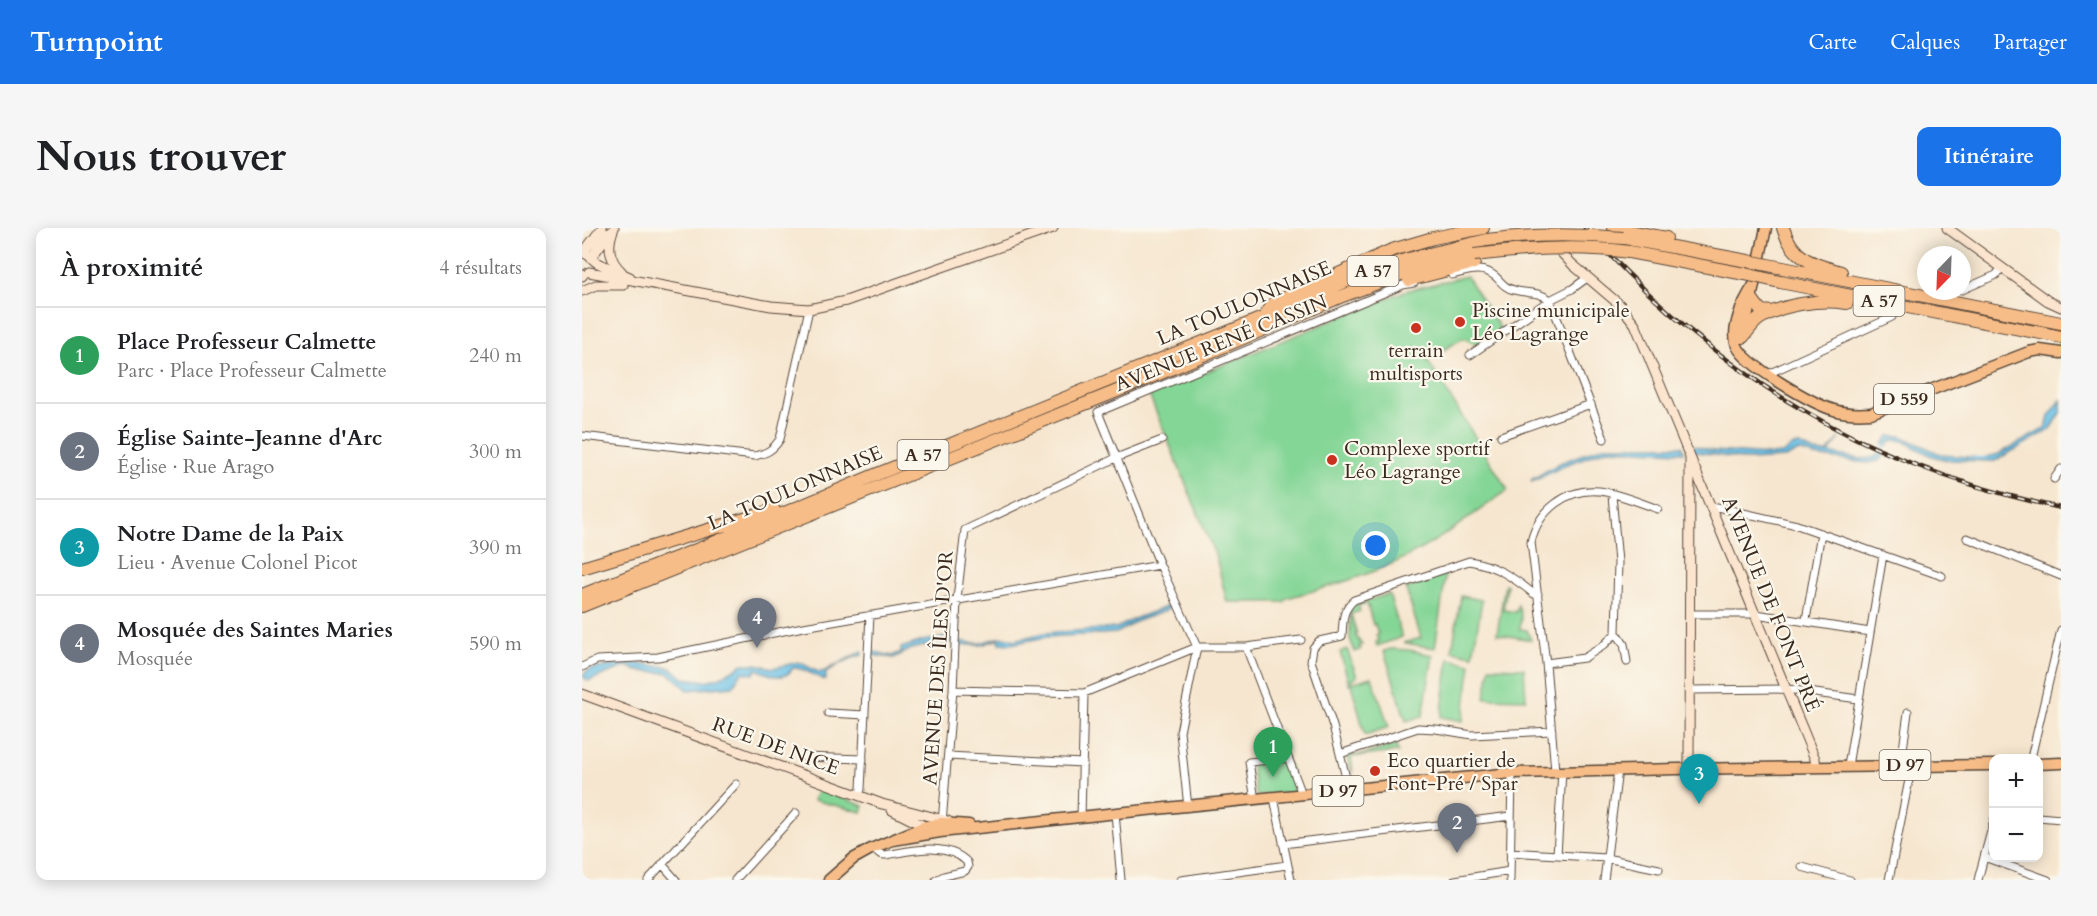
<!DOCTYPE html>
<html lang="fr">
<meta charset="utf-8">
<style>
:root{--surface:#fff;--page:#f6f6f6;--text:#202124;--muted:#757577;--line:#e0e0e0;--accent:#1a73e8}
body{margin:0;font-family:Cardo,serif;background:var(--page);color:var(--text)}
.controls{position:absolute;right:18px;bottom:18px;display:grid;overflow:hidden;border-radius:12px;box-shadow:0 3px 15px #0003}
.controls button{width:54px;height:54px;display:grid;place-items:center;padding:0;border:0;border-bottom:2px solid var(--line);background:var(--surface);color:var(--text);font:30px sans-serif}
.compass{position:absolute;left:1335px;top:18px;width:54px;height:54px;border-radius:50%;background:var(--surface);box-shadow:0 3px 15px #0003;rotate:203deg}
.you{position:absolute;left:794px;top:318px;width:21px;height:21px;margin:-15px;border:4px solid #fff;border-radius:50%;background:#1a73e8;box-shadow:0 0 0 9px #1a73e833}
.badge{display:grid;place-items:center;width:39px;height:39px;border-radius:50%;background:var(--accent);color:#fff;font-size:20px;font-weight:700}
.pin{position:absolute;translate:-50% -50px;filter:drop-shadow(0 2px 3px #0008)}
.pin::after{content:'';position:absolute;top:32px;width:21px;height:18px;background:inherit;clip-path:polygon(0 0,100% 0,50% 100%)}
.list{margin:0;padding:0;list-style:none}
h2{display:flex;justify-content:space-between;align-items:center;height:78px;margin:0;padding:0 24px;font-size:26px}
h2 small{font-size:20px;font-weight:400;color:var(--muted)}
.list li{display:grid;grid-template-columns:39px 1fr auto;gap:18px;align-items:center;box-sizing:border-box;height:96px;padding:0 24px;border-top:2px solid var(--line)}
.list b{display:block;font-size:22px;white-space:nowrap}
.list p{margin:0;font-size:20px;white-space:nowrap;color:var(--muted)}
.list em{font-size:20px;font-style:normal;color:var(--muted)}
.map{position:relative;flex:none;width:1479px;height:652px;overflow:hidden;border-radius:12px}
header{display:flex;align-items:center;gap:36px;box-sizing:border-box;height:84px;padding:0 30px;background:var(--accent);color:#fff}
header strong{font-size:28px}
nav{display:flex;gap:33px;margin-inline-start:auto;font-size:21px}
.intro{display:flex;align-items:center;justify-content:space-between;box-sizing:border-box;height:144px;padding:0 36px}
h1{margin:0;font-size:42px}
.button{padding:15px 27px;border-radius:12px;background:var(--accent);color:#fff;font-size:21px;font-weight:700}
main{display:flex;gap:36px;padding:0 36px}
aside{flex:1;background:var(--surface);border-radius:12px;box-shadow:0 3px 15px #0003}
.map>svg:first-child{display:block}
</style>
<header>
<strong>Turnpoint</strong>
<nav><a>Carte</a><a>Calques</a><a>Partager</a></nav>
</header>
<div class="intro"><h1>Nous trouver</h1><a class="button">Itinéraire</a></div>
<main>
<aside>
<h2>À proximité<small>4 résultats</small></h2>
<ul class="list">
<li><span class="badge" style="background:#2e9e5b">1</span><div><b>Place Professeur Calmette</b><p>Parc · Place Professeur Calmette</p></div><em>240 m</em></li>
<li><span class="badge" style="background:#6b7280">2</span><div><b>Église Sainte-Jeanne d'Arc</b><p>Église · Rue Arago</p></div><em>300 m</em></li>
<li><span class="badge" style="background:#0f9aa8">3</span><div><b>Notre Dame de la Paix</b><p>Lieu · Avenue Colonel Picot</p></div><em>390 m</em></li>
<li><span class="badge" style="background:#6b7280">4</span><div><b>Mosquée des Saintes Maries</b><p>Mosquée</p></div><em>590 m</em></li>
</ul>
</aside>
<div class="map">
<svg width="1479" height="652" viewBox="0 0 1479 652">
<rect width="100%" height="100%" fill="#fbf7ec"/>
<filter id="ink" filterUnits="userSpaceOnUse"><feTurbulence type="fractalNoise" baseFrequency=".0167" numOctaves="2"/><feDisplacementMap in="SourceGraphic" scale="12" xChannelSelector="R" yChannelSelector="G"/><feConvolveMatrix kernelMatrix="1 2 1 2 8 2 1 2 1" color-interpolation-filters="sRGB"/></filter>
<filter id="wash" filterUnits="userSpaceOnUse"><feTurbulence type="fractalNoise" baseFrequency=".008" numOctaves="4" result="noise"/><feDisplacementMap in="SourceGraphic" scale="24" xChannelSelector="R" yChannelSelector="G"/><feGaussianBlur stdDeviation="1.35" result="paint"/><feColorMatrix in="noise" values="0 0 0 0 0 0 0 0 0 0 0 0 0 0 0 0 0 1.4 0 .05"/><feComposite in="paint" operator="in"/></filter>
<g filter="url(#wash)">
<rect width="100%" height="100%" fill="#f6e6cf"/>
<path fill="#84d696" stroke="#60805a" stroke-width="1.5" d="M884,48L920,103L898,118L881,110L845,132L926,262C890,287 854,316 814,334C779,350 743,360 705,370L702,374H645L634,329L567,167L823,63Z
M864,345L853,420L822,415L839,410L824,361Z
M923,356L925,357L921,382L934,384L936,377L939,387L938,401L945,402L949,412L915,406Z
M807,366L820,409L795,418L794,414L797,413L794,407L796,406L793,396L791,397L785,375L776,378L778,383L769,386L775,406L773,407L780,417L777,418L779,421L773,424L768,411V378Z
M879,368L900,372L891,427L870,423Z
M765,421L775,449L769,452V455L790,449L807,499L783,507L769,456H767L758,424Z
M809,421L827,422L851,427L841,488L824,493L802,423Z
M867,431L889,436L881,493L859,489Z
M908,439L942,440L944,471L903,470Z
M814,517L816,524L769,529L771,547L764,527L768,525L770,527L782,526Z
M705,531L716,564L674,568L669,535Z
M237,561L282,578L280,584L231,572Z"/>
<path fill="#69bfe6" stroke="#527482" stroke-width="1.5" d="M1479,172V185L1469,201L1413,233L1365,232L1350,228L1319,212H1310L1305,218L1301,216L1307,208H1319L1360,227L1401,230L1417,226L1462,201L1465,197L1467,188Z
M1258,210L1246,225C1261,227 1286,237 1298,225L1302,227L1296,233L1285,235L1232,228L1217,223L1203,230L1165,232L1111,223L1109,217L1132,223L1185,227L1200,226L1212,218L1218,217L1232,224L1245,225Z
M1022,218H1100L1102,224L1025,221L983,237L950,254L949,252L978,235Z
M590,373L592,377L583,383L555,393L535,405L464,409L429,416L418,415L417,411L399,417H377V413C384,414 391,416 398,415C410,412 422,406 432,412L463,405L535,400L552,391L586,378V376Z
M361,410L368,411V416L353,415L329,421L312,430L288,427V423L310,428L319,424V420L340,413Z
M280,423V427C271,429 250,439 244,445V452C232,449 223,439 211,440C202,455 187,446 174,441L172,446L160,444L151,458L106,462L87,445L55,443L45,438L6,453L1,448L5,443L9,441L47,435L86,439L92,442L101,450L123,453L139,449L161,436H174L191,440L217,434L236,444H241Z"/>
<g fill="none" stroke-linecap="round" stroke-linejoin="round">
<path stroke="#69bfe6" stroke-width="2" d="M1298,228L1303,217
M1388,230H1406"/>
</g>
</g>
<g filter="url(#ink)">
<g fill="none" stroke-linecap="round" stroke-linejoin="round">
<defs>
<path id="street" d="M870,47C885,43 901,37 914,49C920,55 923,60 932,62C946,66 957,63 968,72L1022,211
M1380,62L1414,47L1420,40
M888,127L968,72L990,61L1005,50
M1186,146L1310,89
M0,208L173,228C185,225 191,222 198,211L227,81
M919,208L1009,176
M1472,251L1479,241
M1131,281L1135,279L1215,297L1360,348
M1385,310L1479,348
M1108,386H1174L1288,404
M1224,392L1239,305
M1034,405L1042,416L1045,434
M664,419L720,566
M964,435L1002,430L1021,418L1034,405L1036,334L1030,267
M0,439L15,432L76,429L216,400L578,337
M371,462L502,465L615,419H664L719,412
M1107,462L1205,461L1276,471
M246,485L283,487
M758,526L836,500L854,501L890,507L970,503
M366,528L501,535
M222,529L281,531
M1449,530L1479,402
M1319,537L1326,484
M1266,538L1301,327
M973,543L964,435L949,314C956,283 984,260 1017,263C1036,265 1058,275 1076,281
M767,562L751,498L729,433L731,420L737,413L760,408C761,393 760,382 772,372L887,333C913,337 931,349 952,366H956
M277,568L279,561L288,387
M692,570L709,652
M673,572L667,534L706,530
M606,579L598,504L615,419L578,337L516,184L821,57L832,55
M533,585L539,652
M1456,589L1479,591
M499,590L502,465
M360,595L371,462L375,371L383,302L534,230L580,212
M701,616L929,588
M291,620L298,626L303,627C329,623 365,613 385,634L386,639L383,643L362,648L354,652
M928,624L1024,630L1077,641
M975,627L980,543
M1402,629L1466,652
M80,636L94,652
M1220,639L1268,652
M66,652L154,556
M153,652L214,585
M599,652L705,637
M873,652L928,643
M928,652L930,545
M1022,652L1036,542
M1307,652L1330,537
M1396,652L1412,592"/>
<path id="secondary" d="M32,0C25,17 26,31 40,44
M1365,0L1466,73L1479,79
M974,19L990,36L1038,77L1053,96L1233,531L1234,539
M0,25C8,25 9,32 16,35L48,49
M1,25L20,0
M9,30L27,5
M7,44L189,78L227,81L264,73L471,0
M0,48L1,47
M0,63L14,57H41
M0,466L300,576L366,593
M1107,540L1108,230
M310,582L346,600"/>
<path id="primary" d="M1172,57C1162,72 1148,100 1155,118C1163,137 1231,176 1252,182C1264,186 1276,186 1289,185L1447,124L1458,122L1479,125
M1161,109L1184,0
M1456,536L1479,535
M311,612L358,604L535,585L930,545L1095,541L1412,537
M247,652L271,631L289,621L341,599L360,595L387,597"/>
<path id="highway" d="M1031,0L1084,10
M1201,0C1211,31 1230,36 1259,44
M1041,10L1166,33
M1047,24L1163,46
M1201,40L1479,95
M827,52L892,35
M1198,54L1479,109
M1170,71L1179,83L1191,84
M683,88L692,75L810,22L851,10L901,0
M1161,109C1166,103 1170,96 1177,91C1200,76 1238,71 1265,75
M0,340L192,282
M0,367L119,320L293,247L683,89L767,52L826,31L905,12
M0,378L560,153L758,69L830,42L892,27"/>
</defs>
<use href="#street" stroke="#574639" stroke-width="9"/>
<use href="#secondary" stroke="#574639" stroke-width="11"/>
<use href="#primary" stroke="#574639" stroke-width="13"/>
<use href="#highway" stroke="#574639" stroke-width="14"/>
<use href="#street" stroke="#fff" stroke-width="7"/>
<use href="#secondary" stroke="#fce5cf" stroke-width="9"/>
<use href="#primary" stroke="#f7bd88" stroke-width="10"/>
<use href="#highway" stroke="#f7bd88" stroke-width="12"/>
<defs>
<path id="rail" d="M1003,0C1135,148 1284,239 1479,280"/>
</defs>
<use href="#rail" stroke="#3b2a1e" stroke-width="4.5"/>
<use href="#rail" stroke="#fbf7ec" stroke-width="2" stroke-dasharray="7" stroke-linecap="butt"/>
<defs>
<path id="highway-bridge" d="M905,12C951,6 995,6 1041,10
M892,27C944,21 994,17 1047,24
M1166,33L1201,40
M1163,46L1198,54"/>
</defs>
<use href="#highway-bridge" stroke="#574639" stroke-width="14" stroke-linecap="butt"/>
<use href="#highway-bridge" stroke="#f7bd88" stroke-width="12"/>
</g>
</g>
<g fill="#c8321e" stroke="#fbf7ec" stroke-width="2">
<circle cx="878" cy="94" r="6"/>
<circle cx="834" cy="100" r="6"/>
<circle cx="750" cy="232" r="6"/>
<circle cx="793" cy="543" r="6"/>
</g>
<g text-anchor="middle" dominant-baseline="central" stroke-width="4.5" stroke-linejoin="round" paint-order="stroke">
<g fill="#fbf7ec" stroke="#75685c" stroke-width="1.5">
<rect x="765.5" y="28" width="51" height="30" rx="4.5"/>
<rect x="1271.5" y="58" width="51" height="30" rx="4.5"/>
<rect x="1292" y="156" width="60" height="30" rx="4.5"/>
<rect x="315.5" y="212" width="51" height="30" rx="4.5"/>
<rect x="1297.5" y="522" width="51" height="30" rx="4.5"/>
<rect x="730.5" y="548" width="51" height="30" rx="4.5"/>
</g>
<g font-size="18" font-weight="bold" fill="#3b2a1e">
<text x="791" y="43">A 57</text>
<text x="1297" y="73">A 57</text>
<text x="1322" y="171">D 559</text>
<text x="341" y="227">A 57</text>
<text x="1323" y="537">D 97</text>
<text x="756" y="563">D 97</text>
</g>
<g font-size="20" fill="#3b2a1e" stroke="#fbf7ec">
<text transform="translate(662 75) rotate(-23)">LA TOULONNAISE</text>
<text transform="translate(639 115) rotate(-22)">AVENUE RENÉ CASSIN</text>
<text transform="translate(213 260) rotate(-23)">LA TOULONNAISE</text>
<text transform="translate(1189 376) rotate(68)">AVENUE DE FONT PRÉ</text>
<text transform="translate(356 440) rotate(-86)">AVENUE DES ÎLES D'OR</text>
<text transform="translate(194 518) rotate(20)">RUE DE NICE</text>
</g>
<g font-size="20" fill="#3b2a1e" stroke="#fbf7ec" text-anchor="start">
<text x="890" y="82">Piscine municipale<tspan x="890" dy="23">Léo Lagrange</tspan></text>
<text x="834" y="122" text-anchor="middle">terrain<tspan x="834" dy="23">multisports</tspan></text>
<text x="762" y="220">Complexe sportif<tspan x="762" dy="23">Léo Lagrange</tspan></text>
<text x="805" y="532">Eco quartier de<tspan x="805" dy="23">Font-Pré / Spar</tspan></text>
</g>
</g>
</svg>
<div class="controls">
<button>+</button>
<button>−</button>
</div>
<svg class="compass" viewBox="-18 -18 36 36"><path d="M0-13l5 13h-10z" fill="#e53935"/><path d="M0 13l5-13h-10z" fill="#757577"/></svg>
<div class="you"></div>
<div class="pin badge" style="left:691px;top:549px;background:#2e9e5b">1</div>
<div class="pin badge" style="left:875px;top:625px;background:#6b7280">2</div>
<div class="pin badge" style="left:1117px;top:576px;background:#0f9aa8">3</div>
<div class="pin badge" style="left:175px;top:420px;background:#6b7280">4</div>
</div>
</main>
